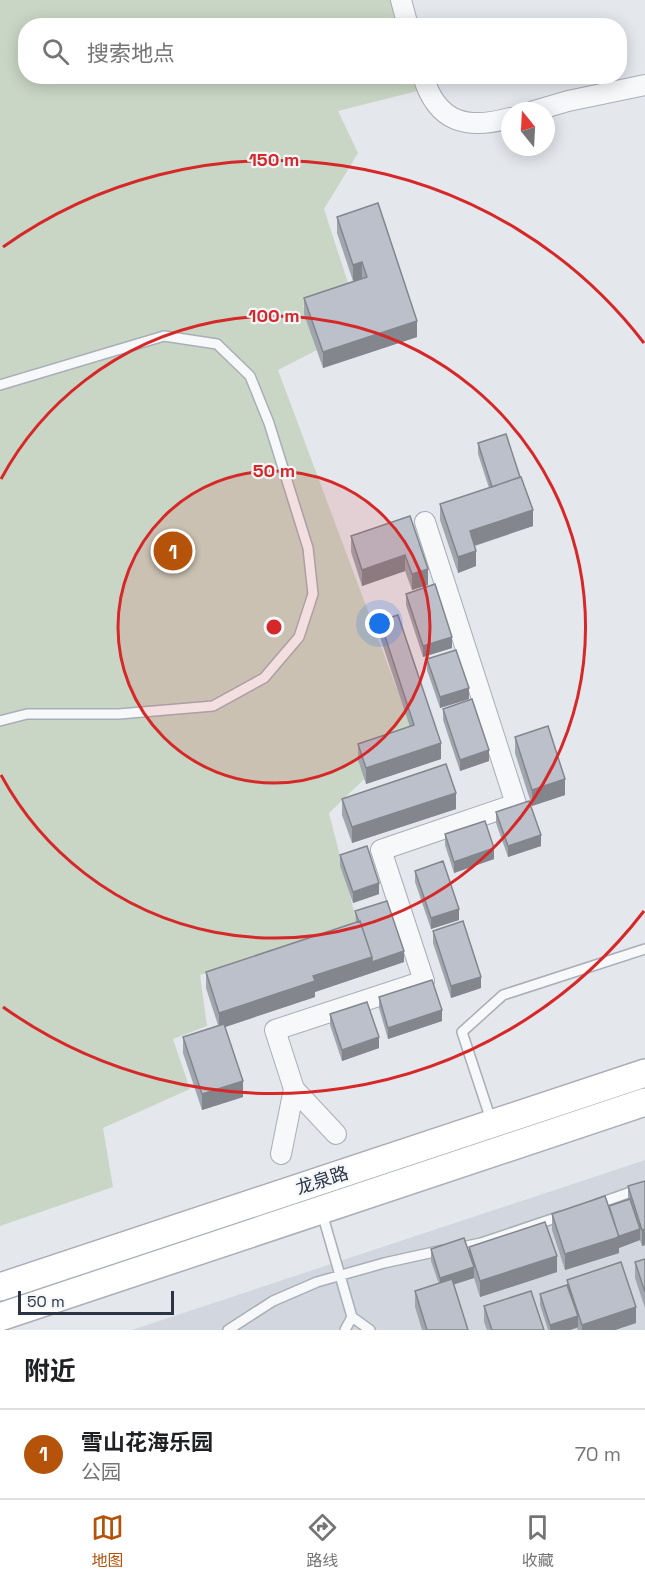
<!DOCTYPE html>
<html lang="zh">
<meta charset="utf-8">
<style>
:root{--surface:#fff;--page:#f2f2f2;--text:#202124;--muted:#757577;--line:#e0e0e0;--accent:#b45309}
body{margin:0;font-family:"Space Grotesk","Noto Sans SC",sans-serif;background:var(--page);color:var(--text)}
.compass{position:absolute;left:501px;top:102px;width:54px;height:54px;border-radius:50%;background:var(--surface);box-shadow:0 3px 15px #0003;rotate:342deg}
.scale{position:absolute;left:18px;bottom:15px;width:156px;box-sizing:border-box;padding-left:6px;border:3px solid #2b3445;border-top:0;font-size:16px;line-height:21px;white-space:nowrap;color:#2b3445;-webkit-text-stroke:4px #f4f6f9;paint-order:stroke}
.you{position:absolute;left:380px;top:624px;width:21px;height:21px;margin:-15px;border:4px solid #fff;border-radius:50%;background:#1a73e8;box-shadow:0 0 0 9px #1a73e833}
.badge{display:grid;place-items:center;width:39px;height:39px;border-radius:50%;background:var(--accent);color:#fff;font-size:20px;font-weight:700}
.pin{position:absolute;translate:-50% -50%;border:3px solid #fff;box-shadow:0 2px 6px #0006}
.list{margin:0;padding:0;list-style:none}
h2{display:flex;justify-content:space-between;align-items:center;height:78px;margin:0;padding:0 24px;font-size:26px}
h2 small{font-size:20px;font-weight:400;color:var(--muted)}
.list li{display:grid;grid-template-columns:39px 1fr auto;gap:18px;align-items:center;box-sizing:border-box;height:90px;padding:0 24px;border-top:2px solid var(--line)}
.list b{display:block;font-size:22px;white-space:nowrap}
.list p{margin:0;font-size:20px;white-space:nowrap;color:var(--muted)}
.list em{font-size:20px;font-style:normal;color:var(--muted)}
.icon{flex:none;width:33px;height:33px;fill:none;stroke:currentColor;stroke-width:2;stroke-linecap:round;stroke-linejoin:round}
.map{position:relative;flex:none;width:645px;height:1330px;overflow:hidden}
.search{position:absolute;background:var(--surface);box-shadow:0 3px 15px #0003;left:18px;right:18px;top:18px;height:66px;display:flex;align-items:center;gap:15px;box-sizing:border-box;padding:0 21px;border-radius:24px;color:var(--muted);font-size:22px}
.sheet{height:168px;background:var(--surface)}
nav{display:flex;justify-content:space-around;align-items:center;box-sizing:border-box;height:84px;border-top:2px solid var(--line);background:var(--surface);font-size:16px;color:var(--muted)}
nav a{display:grid;justify-items:center;gap:3px}
nav .on{color:var(--accent)}
.map>svg:first-child{display:block}
</style>
<div class="map">
<svg width="645" height="1330" viewBox="0 0 645 1330">
<rect width="100%" height="100%" fill="#e4e7ec"/>
<path fill="#d2d6de" d="M645,1160V1330H132Z"/>
<path fill="#c9d6c5" d="M0,0H390L399,25L26,26V76H416L421,90L338,111L358,153L324,209L350,289L303,305L317,350L278,370L413,732L329,813L358,927L200,975L207,1026L173,1039L190,1089L103,1128L113,1187L0,1226Z"/>
<g fill="none" stroke-linecap="round" stroke-linejoin="round">
<defs>
<path id="lane" d="M0,385L164,336L217,344L250,376L269,423L308,548L313,594L299,637L264,678L213,706L119,714H27L0,721
M491,1120L462,1032L503,995L645,949
M597,1204L645,1187
M322,1213L352,1317
M457,1248L481,1243L561,1216
M228,1330L273,1301L317,1282L384,1263L443,1250
M345,1330L352,1317L370,1330"/>
<path id="street" d="M401,0L408,26
M423,76C437,123 467,130 510,118
M534,111L568,101L645,85
M294,1089L275,1030L424,981L381,850L516,804L425,522
M281,1154L294,1089L336,1134"/>
<path id="secondary" d="M0,1287L645,1073
M0,1317L645,1102"/>
</defs>
<use href="#lane" stroke="#a9aeb7" stroke-width="12"/>
<use href="#street" stroke="#a9aeb7" stroke-width="22"/>
<use href="#secondary" stroke="#a9aeb7" stroke-width="30"/>
<use href="#lane" stroke="#f7f8fa" stroke-width="9"/>
<use href="#street" stroke="#f7f8fa" stroke-width="20"/>
<use href="#secondary" stroke="#fff" stroke-width="27"/>
</g>
<path fill="#a1a5ae" d="M337,217L417,337L323,368L304,314V298L353,281L337,233Z
M478,443L533,526L475,546L476,566L458,573L440,520V504L489,488L478,454Z
M410,516L428,585L412,590L405,571L362,586L351,552V536Z
M406,594L452,648L423,657L406,605Z
M380,621L441,759L366,784L358,760V744L410,727L380,637Z
M427,659L469,699L440,708L427,670Z
M443,709L489,761L460,771L443,720Z
M515,737L565,795L532,806L515,753Z
M342,799L456,809L352,843L342,815Z
M496,812L541,846L508,857L496,823Z
M445,834L494,859L454,873L445,845Z
M340,855L379,894L353,903L340,866Z
M415,871L459,920L431,929L415,882Z
M355,911L404,962L315,992V997L225,1027L243,1097L202,1110L183,1053V1037L218,1025L206,988V972L356,923Z
M433,931L481,988L451,998L433,943Z
M379,997L442,1021L388,1039L379,1008Z
M330,1014L379,1048L342,1061L330,1025Z
M645,1181V1245L642,1246L640,1240L619,1248V1253L565,1270L552,1230V1214L609,1206L628,1200V1186Z
M469,1247L557,1272L480,1297L474,1278L454,1284L468,1330H422L415,1307V1291L439,1284L431,1261V1249L469,1252Z
M645,1259V1308L635,1278V1262Z
M567,1280L636,1323L615,1330H578L577,1328L570,1330H548L540,1305V1294L567,1285Z
M484,1306L544,1330H487L484,1322Z"/>
<path fill="#83868d" d="M362,262V278L353,281V265Z
M417,321V337L323,368V352Z
M533,510V526L470,547V531Z
M476,551V566L458,573V557Z
M405,555V571L362,586V570Z
M428,569V585L412,590V574Z
M452,637V648L423,657V646Z
M469,688V699L440,708V697Z
M441,743V759L366,784V768Z
M489,750V761L460,771V760Z
M565,779V795L532,806V790Z
M456,793V809L352,843V827Z
M541,835V846L508,857V846Z
M494,848V859L454,873V862Z
M379,883V894L353,903V892Z
M459,909V920L431,929V918Z
M404,951V962L315,992V997L219,1029V1013L313,976L372,957Z
M481,977V988L451,998V986Z
M442,1010V1021L388,1039V1028Z
M379,1037V1048L342,1061V1050Z
M243,1081V1097L202,1110V1094Z
M640,1229V1240L619,1248V1253L565,1270V1254Z
M645,1229V1245L642,1246V1230Z
M557,1256V1272L480,1297V1281Z
M474,1267V1278L440,1289V1278Z
M636,1307V1323L615,1330H582V1325Z
M578,1316V1327L570,1330H550V1325Z"/>
<path fill="#bbc0ca" stroke="#83868d" stroke-width="1.5" d="M378,203L417,321L323,352L304,298L367,277L362,262L353,265L337,217Z
M506,434L520,477L492,487L478,443Z
M521,477L533,510L470,531L476,551L458,557L440,504Z
M410,516L428,569L412,574L405,555L362,570L351,536Z
M435,584L452,637L423,646L406,594Z
M398,615L441,743L366,768L358,744L414,725L380,621Z
M456,650L469,688L440,697L427,659Z
M472,699L489,750L460,760L443,709Z
M548,726L565,779L532,790L515,737Z
M446,764L456,793L352,827L342,799Z
M529,801L541,835L508,846L496,812Z
M485,821L494,848L454,862L445,834Z
M367,846L379,883L353,892L340,855Z
M443,861L459,909L431,918L415,871Z
M387,901L404,951L372,962V957L360,921L359,922L355,911Z
M360,921L372,957L313,976L315,981L219,1013L206,972Z
M463,921L481,977L451,986L433,931Z
M432,980L442,1010L388,1028L379,997Z
M367,1002L379,1037L342,1050L330,1014Z
M224,1024L243,1081L202,1094L183,1037Z
M645,1181V1229L642,1230L628,1186Z
M605,1196L619,1237L565,1254L552,1214Z
M630,1199L640,1229L617,1237H619L609,1206Z
M545,1222L557,1256L480,1281L469,1247Z
M464,1238L474,1267L440,1278L431,1249Z
M645,1259V1292L635,1262Z
M621,1262L636,1307L582,1325L567,1280Z
M452,1279L468,1330H427L415,1291Z
M567,1285L578,1316L550,1325L540,1294Z
M531,1291L544,1330H492L484,1306Z"/>
<circle cx="274" cy="627" r="156" fill="#d62828" fill-opacity=".12"/>
<g fill="none" stroke="#d62828" stroke-width="3">
<circle cx="274" cy="627" r="156"/>
<path d="M1 479A311 311 0 1 1 1 775"/>
<path d="M644 911A467 467 0 0 1 3 1007M3 247A467 467 0 0 1 644 343"/>
</g>
<g text-anchor="middle" dominant-baseline="central" stroke-width="4.5" stroke-linejoin="round" paint-order="stroke">
<g font-size="18" fill="#2b3445" stroke="#f4f6f9">
<text transform="translate(322 1180) rotate(-18)">龙泉路</text>
</g>
</g>
<circle cx="274" cy="627" r="9" fill="#d62828" stroke="#f4f6f9" stroke-width="3"/>
<g font-size="18" text-anchor="middle" font-weight="bold" fill="#d62828" stroke="#f4f6f9" stroke-width="4.5" stroke-linejoin="round" paint-order="stroke">
<text x="274" y="166">150 m</text>
<text x="274" y="322">100 m</text>
<text x="274" y="477">50 m</text>
</g>
</svg>
<svg class="compass" viewBox="-18 -18 36 36"><path d="M0-13l5 13h-10z" fill="#e53935"/><path d="M0 13l5-13h-10z" fill="#757577"/></svg>
<div class="scale">50 m</div>
<div class="you"></div>
<div class="pin badge" style="left:173px;top:551px">1</div>
<div class="search"><svg class="icon" aria-label="search" viewBox="0 0 24 24"><circle cx="10" cy="10" r="6"/><path d="M15 15l6 6"/></svg>搜索地点</div>
</div>
<section class="sheet">
<h2>附近<small></small></h2>
<ul class="list">
<li><span class="badge">1</span><div><b>雪山花海乐园</b><p>公园</p></div><em>70 m</em></li>
</ul>
</section>
<nav>
<a class="on"><svg class="icon" aria-label="map" viewBox="0 0 24 24"><path d="M3 6l6-2 6 2 6-2v14l-6 2-6-2-6 2zM9 4v14M15 6v14"/></svg>地图</a>
<a><svg class="icon" aria-label="directions" viewBox="0 0 24 24"><path d="M12 3l9 9-9 9-9-9zM9 14v-3h6M13 9l2 2-2 2"/></svg>路线</a>
<a><svg class="icon" aria-label="saved" viewBox="0 0 24 24"><path d="M7 4h10v16l-5-4-5 4z"/></svg>收藏</a>
</nav>
